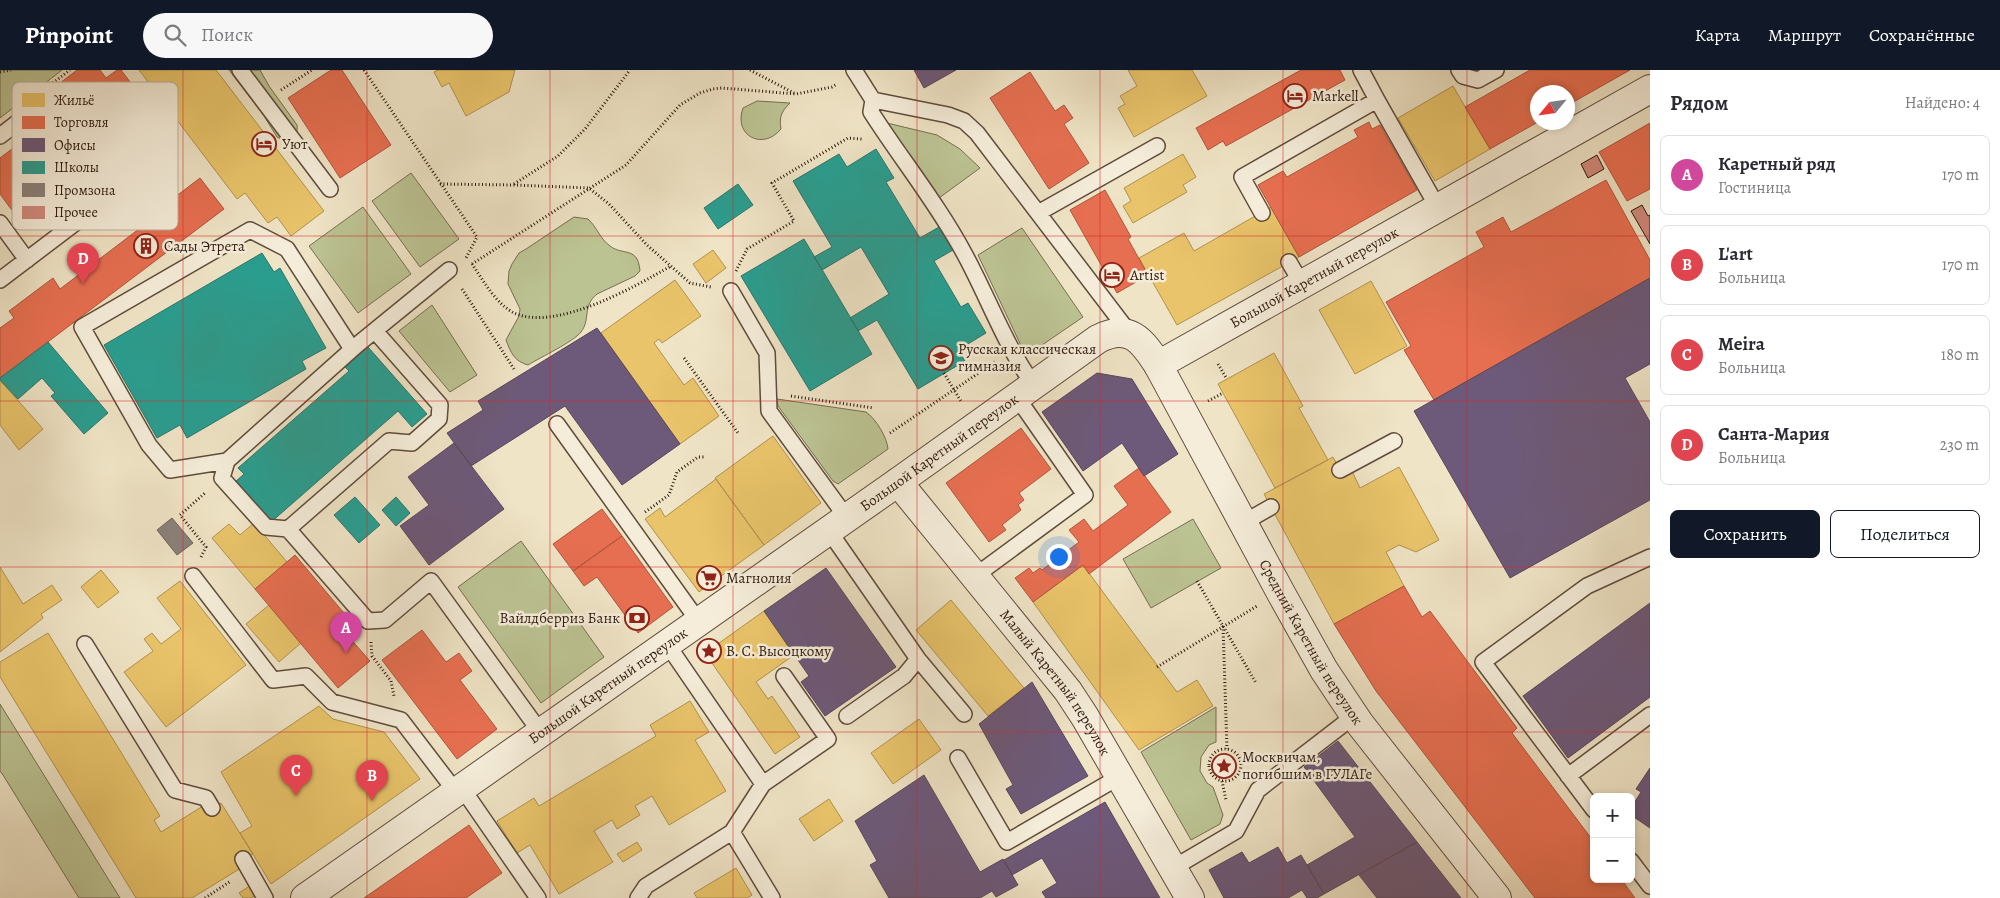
<!DOCTYPE html>
<html lang="ru">
<meta charset="utf-8">
<style>
:root{--surface:#fff;--page:#f7f7f7;--text:#2b2b33;--muted:#7c7c81;--line:#e1e1e2;--accent:#111827}
body{margin:0;font-family:Alegreya,serif;background:var(--page);color:var(--text)}
.controls{position:absolute;right:15px;bottom:15px;display:grid;overflow:hidden;border-radius:8px;box-shadow:0 2px 8px #0003}
.controls button{width:45px;height:45px;display:grid;place-items:center;padding:0;border:0;border-bottom:1px solid var(--line);background:var(--surface);color:var(--text);font:25px sans-serif}
.compass{position:absolute;left:1530px;top:15px;width:45px;height:45px;border-radius:50%;background:var(--surface);box-shadow:0 2px 8px #0003;rotate:241deg}
.you{position:absolute;left:1058px;top:486px;width:18px;height:18px;margin:-12px;border:4px solid #fff;border-radius:50%;background:#1a73e8;box-shadow:0 0 0 8px #1a73e833}
.badge{display:grid;place-items:center;width:32px;height:32px;border-radius:50%;background:var(--accent);color:#fff;font-size:16px;font-weight:700}
.pin{position:absolute;translate:-50% -41px;filter:drop-shadow(0 1px 2px #0008)}
.pin::after{content:'';position:absolute;top:26px;width:18px;height:15px;background:inherit;clip-path:polygon(0 0,100% 0,50% 100%)}
.list{margin:0;padding:0;list-style:none}
h2{display:flex;justify-content:space-between;align-items:center;height:65px;margin:0;padding:0 20px;font-size:21px}
h2 small{font-size:16px;font-weight:400;color:var(--muted)}
.list li{display:grid;grid-template-columns:32px 1fr auto;gap:15px;align-items:center;box-sizing:border-box;height:80px;margin:0 10px 10px;padding:0 10px;border:1px solid var(--line);border-radius:8px}
.list b{display:block;font-size:19px;white-space:nowrap}
.list p{margin:0;font-size:16px;white-space:nowrap;color:var(--muted)}
.list em{font-size:16px;font-style:normal;color:var(--muted)}
.actions{display:flex;gap:10px;padding:15px 20px}
.actions a{flex:1;padding:11px 0;border:1px solid var(--accent);border-radius:8px;text-align:center;font-size:18px;color:var(--accent)}
.actions .main{background:var(--accent);color:#fff}
.icon{flex:none;width:28px;height:28px;fill:none;stroke:currentColor;stroke-width:2;stroke-linecap:round;stroke-linejoin:round}
.map{position:relative;flex:none;width:1650px;height:828px;overflow:hidden}
header{display:flex;align-items:center;gap:30px;box-sizing:border-box;height:70px;padding:0 25px;background:var(--accent);color:#fff}
header strong{font-size:24px}
nav{display:flex;gap:28px;margin-inline-start:auto;font-size:18px}
.search{width:350px;height:45px;background:var(--page);display:flex;align-items:center;gap:12px;box-sizing:border-box;padding:0 18px;border-radius:28px;color:var(--muted);font-size:19px}
main{display:flex}
aside{flex:1;background:var(--surface)}
.map>svg:first-child{display:block}
</style>
<header>
<strong>Pinpoint</strong>
<div class="search"><svg class="icon" aria-label="search" viewBox="0 0 24 24"><circle cx="10" cy="10" r="6"/><path d="M15 15l6 6"/></svg>Поиск</div>
<nav><a>Карта</a><a>Маршрут</a><a>Сохранённые</a></nav>
</header>
<main>
<div class="map">
<svg width="1650" height="828" viewBox="0 0 1650 828">
<rect width="100%" height="100%" fill="#efe4c6"/>
<filter id="stains"><feTurbulence type="fractalNoise" baseFrequency=".004" numOctaves="4"/><feColorMatrix values="0 0 0 0 .2 0 0 0 0 .09 0 0 0 0 .02 0 0 0 .5 -.17"/></filter>
<radialGradient id="worn" r=".72"><stop offset=".6" stop-color="#630" stop-opacity="0"/><stop offset="1" stop-color="#630" stop-opacity=".3"/></radialGradient>
<path fill="#bcc393" stroke="#766e50" d="M0,0H62L0,48Z
M229,0H260L269,16L297,55C298,63 295,67 289,71L283,70L277,67L264,46Z
M757,31L790,33C781,42 779,47 781,59C763,81 733,66 743,38Z
M887,53L937,65L960,79L980,98L939,128Z
M411,103L459,169L420,197L372,131Z
M363,137L411,204L358,243L309,176Z
M574,147L588,149C597,157 600,169 610,176C623,186 638,176 640,201L635,206L597,224C582,236 591,249 581,262C573,272 541,287 528,295C514,291 511,283 506,270L519,246L520,239L508,214L509,201L512,194L519,183L526,179Z
M1022,158L1083,247L1026,286L978,185Z
M432,235L477,305L450,322L399,261Z
M777,329L866,342C876,349 887,367 888,379L838,414L833,411L778,336Z
M1193,449L1221,498L1151,538L1123,489Z
M521,471L604,587L541,633L458,517Z
M0,634L120,828H79L3,705L0,701Z
M1216,637V672L1209,675L1201,687L1200,701L1207,713L1213,717L1223,745L1220,754L1191,770L1141,682Z"/>
<path fill="#e9c46a" stroke="#b1914e" d="M139,0H216L324,141L291,166L277,147L268,153L245,123L237,129Z
M438,0H515L509,22L466,46L449,13L442,17L434,2Z
M1128,0H1192L1207,26L1134,67L1118,38L1125,34L1120,26L1137,16Z
M1453,16L1490,79L1435,111L1398,48Z
M1183,84L1196,107L1183,115L1187,122L1133,153L1123,136L1131,131L1124,118Z
M1271,137L1299,187L1177,255L1139,188L1184,163L1194,181Z
M713,180L726,198L706,213L693,194Z
M675,210L701,246L662,273L659,269L654,273L684,315L693,308L719,346L680,374L601,263Z
M1371,211L1407,276L1355,304L1319,240Z
M1274,283L1303,336L1299,338L1328,390L1275,418L1218,314Z
M0,310L43,359L19,380L0,355Z
M773,366L821,433L764,475L715,408Z
M1333,387L1343,406L1352,401L1360,418L1399,397L1439,470L1416,482L1399,475L1386,482L1404,516L1334,554L1264,424Z
M716,409L764,475L699,522L645,449L660,438L665,447Z
M254,453L287,492L255,519L212,468L229,454L240,465Z
M1083,495L1177,622L1197,610L1213,636L1139,680L1033,532Z
M0,497L23,534L52,515L62,530L41,544L43,548L0,582Z
M101,500L119,522L98,538L81,517Z
M180,511L246,595L166,657L124,602L153,581L144,569L152,563L161,574L181,559L157,528Z
M951,530L1024,618L988,646L916,560Z
M269,535L301,573L279,592L246,554Z
M764,541L794,585L756,612L768,629L772,626L800,667L775,684L705,583Z
M48,563L160,746L154,750L161,762L203,736L207,742L221,733L253,784L239,792L241,798L192,828H136L0,607V592Z
M690,631L709,662L695,670L726,721L669,755L652,726L635,736L640,745L617,759L612,750L594,761L613,792L559,824L530,775L517,783L497,751L534,728L539,736L656,666L650,655Z
M319,636L333,649L384,662L420,709L271,814L240,763L252,756L221,702Z
M919,649L941,680L893,714L871,683Z
M829,729L843,751L814,771L799,749Z
M637,772L642,780L623,792L617,784Z
M736,798L752,825L747,828H697L694,823Z
M251,815L256,825L251,828H243L239,823Z"/>
<path fill="#e76f51" stroke="#b0553d" d="M77,0H100L106,8L117,0H121L159,50L22,154L0,124V88L65,39L51,20Z
M331,0H342L391,75L340,108L288,28Z
M1301,0H1340L1345,10L1226,76L1223,71L1208,80L1196,58Z
M1530,0H1630L1568,35V22H1538V52L1490,79L1465,37Z
M1030,2L1055,41L1064,35L1073,48L1064,54L1089,93L1049,119L990,28Z
M1369,52L1372,59L1380,55L1417,120L1299,187L1258,115L1283,101L1287,107L1358,67L1354,60Z
M1650,53V119L1627,131L1599,82Z
M200,108L224,139L0,308V258L14,248L9,241L53,208L60,219L160,143L158,140Z
M1606,110L1650,190V208L1434,330L1404,280L1411,276L1386,232L1484,177L1476,162L1503,147L1511,162Z
M1105,120L1131,167L1128,169L1148,205L1117,223L1070,140Z
M1021,358L1051,399L1019,423L1024,430L1018,435L1021,440L1002,455L1006,460L989,472L946,413Z
M1139,398L1171,442L1089,504L1083,495L1033,532L1015,508L1029,498L1033,503L1040,498L1042,500L1079,472L1069,460L1084,449L1093,461L1128,435L1114,416Z
M602,439L622,466L573,501L553,474Z
M622,466L673,537L638,563L597,507L584,516L573,501Z
M295,485L349,549L340,557L370,591L338,618L255,519Z
M1404,516L1422,547L1430,541L1517,658L1512,663L1594,772V809H1621L1635,828H1535L1376,621L1334,554Z
M422,560L446,592L459,583L472,601L460,610L497,659L457,689L382,590Z
M469,755L502,803L466,828H364Z"/>
<path fill="#6d597a" stroke="#5a465a" d="M914,0H956L924,18Z
M1650,208V294L1625,308L1650,352V430L1510,508L1414,341Z
M597,258L680,374L622,415L565,336L471,396L447,363L483,340L478,331Z
M1097,303L1132,309L1178,384L1144,406L1122,373L1083,401L1042,342Z
M454,373L504,439L429,495L400,456L429,435L408,407Z
M826,498L896,597L825,646L801,612L809,606L764,541Z
M1650,533V627L1568,688L1523,626Z
M1032,612L1088,706L1021,744L1006,719L1013,715L979,654Z
M1338,671L1417,772L1324,824L1307,795L1355,767L1304,697Z
M1650,698V758L1631,745V738L1641,722L1636,719Z
M924,705L980,802L1003,789L1018,815L996,827L992,821L980,828H889L870,795L877,791L855,751Z
M1105,732L1160,828H1046L1042,822L1057,813L1042,788L1012,805L1004,790Z
M1417,772L1424,781L1461,828H1377L1359,805Z
M1278,777L1287,793L1301,785L1324,824L1317,828H1307L1302,820L1288,828H1224L1209,800L1242,782L1249,793Z"/>
<path fill="#2a9d8f" stroke="#2c7568" d="M876,79L894,108L886,112L920,168L939,157L953,180L934,191L961,237L968,233L986,263L958,280L965,291L918,319L877,250L858,261L850,248L889,224L861,177L822,200L814,187L832,177L793,111L839,84L847,97Z
M738,114L753,135L718,159L704,138Z
M804,169L872,284L810,321L741,206Z
M262,183L274,202L280,198L326,278L302,291L306,299L187,368L180,355L157,368L104,275Z
M48,272L108,343L84,364L51,326L55,323L42,308L18,329L0,310V308Z
M368,277L427,344L412,357L398,341L270,453L235,412L244,404L238,398L349,301L345,297Z
M355,427L380,455L359,473L334,445Z
M396,427L410,443L396,456L382,440Z"/>
<path fill="#8a817c" stroke="#6f625b" d="M172,448L193,473L177,485L157,460Z"/>
<path fill="#d0897b" stroke="#2f190e" d="M1597,85L1604,99L1588,108L1581,94Z
M1642,135L1648,146L1650,145V174L1631,141Z"/>
<g fill="none" stroke-linecap="round" stroke-linejoin="round">
<defs>
<path id="lane" d="M240,0L330,119
M854,0L873,30L948,45L964,51L977,63L1131,265
M1361,0L1377,30
M1459,0L1463,6L1478,10L1496,0
M873,30L871,42C901,89 937,133 964,183C988,227 1004,273 1033,314
M0,66L40,35
M1038,143L1157,76
M1262,143L1242,107L1377,30L1438,138
M0,153L27,190
M1289,192L1302,214
M449,200L357,275L227,391L222,408L266,457L288,459L368,551L385,550L431,511L541,663
M0,210L161,88
M731,221L767,283L769,341L847,448
M557,354L699,552
M227,391L170,400L149,375L82,257L250,160L287,179L352,279
M1340,400L1394,371
M1243,453L1271,437
M288,459L389,371L412,373L439,349L440,335L375,261
M829,461L918,589L964,644
M193,506L273,610L306,606L332,632L401,650L456,722
M975,506L1085,425L1016,326
M85,574L175,720L206,728L212,738
M667,574L763,714L732,762L772,828
M847,646L904,606L918,589
M958,688L1007,772L1119,707
M1568,706L1650,645
M763,714L828,669L784,606
M462,718L538,828
M1594,740L1483,592L1587,516L1650,487
M243,789L265,828
M1631,791L1650,816
M1173,798L1236,761L1258,720L1354,646
M638,828L646,816L732,762"/>
<g id="street">
<path id="s1" d="M1158,295L1650,19"/>
<path id="s2" d="M898,412L1068,621L1085,647L1190,828"/>
<path id="s3" d="M305,828L898,412L1098,269C1129,253 1142,270 1158,295L1282,525L1324,600L1360,654L1497,828"/>
</g>
</defs>
<use href="#lane" stroke="#5f4c3c" stroke-width="18"/>
<use href="#street" stroke="#5f4c3c" stroke-width="30"/>
<path stroke="#2f190e" stroke-width="3" stroke-dasharray="1 2.5" stroke-linecap="butt" d="M364,0L477,167L466,188
M750,0L794,23
M0,2L11,0
M50,15L70,0
M281,20L312,0
M440,114L514,115L589,118L609,134L647,175L690,213L711,217
M514,114L558,86L585,59L630,0
M472,194L626,95L680,35L700,23L713,19L722,18L796,24L832,17L837,14
M472,194C483,210 496,234 514,243C556,262 634,217 671,196
M736,201L747,179L794,151L772,113L848,68L862,69
M462,219L514,299
M684,288L738,363
M1218,294L1227,309
M944,303L962,333
M791,326L874,338
M1208,331L1223,323
M890,363L995,292
M645,442L669,425L677,402L698,387H704
M201,487L206,477L180,445L205,423
M1197,511L1256,613
M1223,556L1227,679
M371,572L372,586L391,611L394,626
M1157,597L1257,536
M1209 695a16 16 0 1 1 32 0a16 16 0 1 1-32 0Z
M1222,711L1226,730
M205,828L231,811"/>
<use href="#lane" stroke="#f5edda" stroke-width="15"/>
<use href="#street" stroke="#f5edda" stroke-width="28"/>
</g>
<path fill="none" stroke="#d62828" stroke-width="1" stroke-opacity="0.55" d="M183,0V828M367,0V828M550,0V828M733,0V828M917,0V828M1100,0V828M1283,0V828M1467,0V828M0,166H1650M0,331H1650M0,497H1650M0,662H1650"/>
<defs>
<symbol id="hotel-ring" viewBox="-11 -11 22 22"><circle r="9.5" fill="#f5edda" stroke="#8f2418" stroke-width="1.5"/><path d="M-6-4.5h1.5V1H6V5H4.5V3h-9V5H-6ZM-4 0a1.8 1.8 0 1 1 3.6 0ZM.5 0V-2.5h3Q6-2.5 6 0Z" fill="#8f2418"/></symbol>
<symbol id="building-ring" viewBox="-11 -11 22 22"><circle r="9.5" fill="#f5edda" stroke="#8f2418" stroke-width="1.5"/><path d="M-4-6H4V6H1V3H-1V6H-4ZM-2.5-4.3h1.7v1.8h-1.7ZM.8-4.3h1.7v1.8H.8ZM-2.5-1h1.7V.8h-1.7ZM.8-1h1.7V.8H.8Z" fill="#8f2418"/></symbol>
<symbol id="school-ring" viewBox="-11 -11 22 22"><circle r="9.5" fill="#f5edda" stroke="#8f2418" stroke-width="1.5"/><path d="M0-5L7-2L0 1L-7-2ZM-4 1L0 2.5L4 1V4Q0 6-4 4Z" fill="#8f2418"/></symbol>
<symbol id="supermarket-ring" viewBox="-11 -11 22 22"><circle r="9.5" fill="#f5edda" stroke="#8f2418" stroke-width="1.5"/><path d="M-6-5.5h2.5l.6 2H6L4.5 2H-2.5L-4.4-4H-6ZM-1.5 3.2a1.3 1.3 0 1 0 .1 0ZM3 3.2a1.3 1.3 0 1 0 .1 0Z" fill="#8f2418"/></symbol>
<symbol id="bank-ring" viewBox="-11 -11 22 22"><circle r="9.5" fill="#f5edda" stroke="#8f2418" stroke-width="1.5"/><path d="M-6-4H6V4H-6ZM0-2.3a2.3 2.3 0 1 0 0 4.6a2.3 2.3 0 1 0 0-4.6Z" fill="#8f2418"/></symbol>
<symbol id="sight-ring" viewBox="-11 -11 22 22"><circle r="9.5" fill="#f5edda" stroke="#8f2418" stroke-width="1.5"/><path d="M0-6L1.8-2.2L6-1.7L2.9 1.2L3.7 5.4L0 3.3L-3.7 5.4L-2.9 1.2L-6-1.7L-1.8-2.2Z" fill="#8f2418"/></symbol>
</defs>
<g fill-rule="evenodd">
<use href="#hotel-ring" x="1281" y="12" width="28" height="28"/>
<use href="#hotel-ring" x="250" y="60" width="28" height="28"/>
<use href="#building-ring" x="132" y="162" width="28" height="28"/>
<use href="#hotel-ring" x="1098" y="191" width="28" height="28"/>
<use href="#school-ring" x="927" y="274" width="28" height="28"/>
<use href="#supermarket-ring" x="695" y="494" width="28" height="28"/>
<use href="#bank-ring" x="623" y="534" width="28" height="28"/>
<use href="#sight-ring" x="695" y="567" width="28" height="28"/>
<use href="#sight-ring" x="1210" y="682" width="28" height="28"/>
</g>
<g text-anchor="middle" dominant-baseline="central" stroke-width="5" stroke-linejoin="round" paint-order="stroke">
<g font-size="15" fill="#2f190e" stroke="#f5edda" text-anchor="start">
<text x="1312" y="26">Markell</text>
<text x="282" y="74">Уют</text>
<text x="164" y="176">Сады Этрета</text>
<text x="1130" y="205">Artist</text>
<text x="958" y="279">Русская классическая<tspan x="958" dy="17">гимназия</tspan></text>
<text x="726" y="508">Магнолия</text>
<text x="620" y="548" text-anchor="end">Вайлдберриз Банк</text>
<text x="726" y="581">В. С. Высоцкому</text>
<text x="1242" y="687">Москвичам,<tspan x="1242" dy="17">погибшим в ГУЛАГе</tspan></text>
</g>
<g font-size="15" fill="#2f190e" stroke="#f5edda">
<text stroke="none"><textPath href="#s1" startOffset="179">Большой Каретный переулок</textPath></text>
<text stroke="none"><textPath href="#s3" startOffset="775">Большой Каретный переулок</textPath></text>
<text stroke="none"><textPath href="#s3" startOffset="1362">Средний Каретный переулок</textPath></text>
<text stroke="none"><textPath href="#s2" startOffset="255">Малый Каретный переулок</textPath></text>
<text stroke="none"><textPath href="#s3" startOffset="370">Большой Каретный переулок</textPath></text>
</g>
</g>
<rect x="12" y="12" width="166" height="148" rx="8" fill="#f5edda" stroke="#baad9d" stroke-width="1"/>
<rect x="22" y="23" width="23" height="14" fill="#e9c46a"/>
<rect x="22" y="46" width="23" height="13" fill="#e76f51"/>
<rect x="22" y="68" width="23" height="14" fill="#6d597a"/>
<rect x="22" y="91" width="23" height="13" fill="#2a9d8f"/>
<rect x="22" y="113" width="23" height="14" fill="#8a817c"/>
<rect x="22" y="136" width="23" height="13" fill="#d0897b"/>
<g font-size="14" fill="#2f190e">
<text x="54" y="35">Жильё</text>
<text x="54" y="57">Торговля</text>
<text x="54" y="80">Офисы</text>
<text x="54" y="102">Школы</text>
<text x="54" y="125">Промзона</text>
<text x="54" y="147">Прочее</text>
</g>
<rect width="100%" height="100%" filter="url(#stains)"/>
<rect width="100%" height="100%" fill="url(#worn)"/>
</svg>
<div class="controls">
<button>+</button>
<button>−</button>
</div>
<svg class="compass" viewBox="-18 -18 36 36"><path d="M0-13l5 13h-10z" fill="#e53935"/><path d="M0 13l5-13h-10z" fill="#7c7c81"/></svg>
<div class="you"></div>
<div class="pin badge" style="left:346px;top:583px;background:#d1479c">A</div>
<div class="pin badge" style="left:372px;top:731px;background:#e0444e">B</div>
<div class="pin badge" style="left:296px;top:726px;background:#e0444e">C</div>
<div class="pin badge" style="left:83px;top:214px;background:#e0444e">D</div>
</div>
<aside>
<h2>Рядом<small>Найдено: 4</small></h2>
<ul class="list">
<li><span class="badge" style="background:#d1479c">A</span><div><b>Каретный ряд</b><p>Гостиница</p></div><em>170 m</em></li>
<li><span class="badge" style="background:#e0444e">B</span><div><b>L'art</b><p>Больница</p></div><em>170 m</em></li>
<li><span class="badge" style="background:#e0444e">C</span><div><b>Meira</b><p>Больница</p></div><em>180 m</em></li>
<li><span class="badge" style="background:#e0444e">D</span><div><b>Санта-Мария</b><p>Больница</p></div><em>230 m</em></li>
</ul>
<div class="actions"><a class="main">Сохранить</a><a>Поделиться</a></div>
</aside>
</main>
